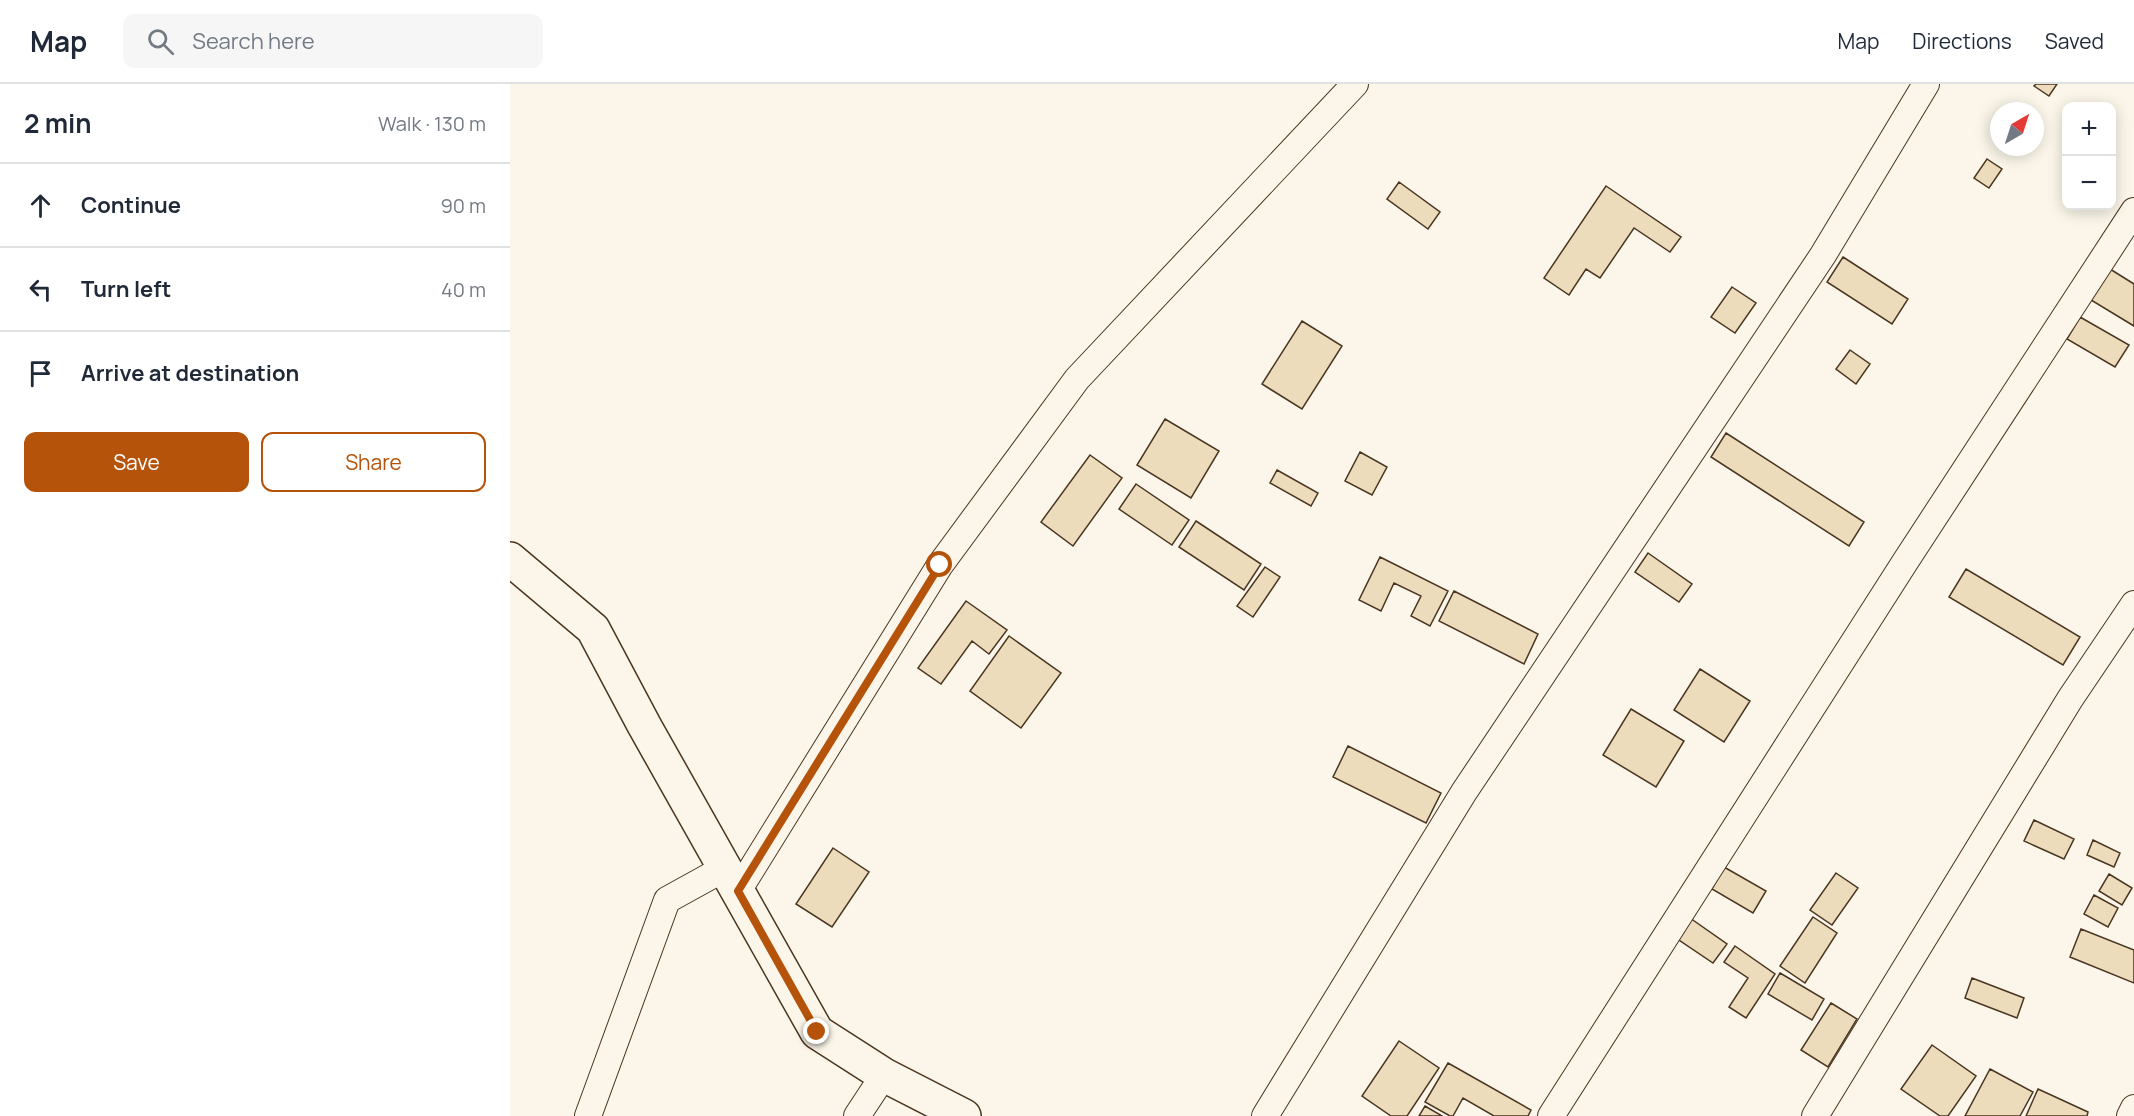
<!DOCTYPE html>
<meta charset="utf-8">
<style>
:root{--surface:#fff;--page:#f6f6f7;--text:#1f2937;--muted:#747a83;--line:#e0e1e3;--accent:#b45309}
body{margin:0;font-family:Manrope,sans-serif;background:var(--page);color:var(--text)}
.controls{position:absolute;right:18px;top:18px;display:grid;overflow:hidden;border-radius:12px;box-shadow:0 3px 15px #0003}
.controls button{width:54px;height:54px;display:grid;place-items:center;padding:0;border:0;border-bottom:2px solid var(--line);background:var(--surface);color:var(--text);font:30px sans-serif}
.compass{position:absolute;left:1480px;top:18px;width:54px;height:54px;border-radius:50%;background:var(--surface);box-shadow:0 3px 15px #0003;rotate:39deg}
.stop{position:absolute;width:18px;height:18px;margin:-14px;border:4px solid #b45309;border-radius:50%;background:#fff}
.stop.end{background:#b45309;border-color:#fff;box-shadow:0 2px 6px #0008}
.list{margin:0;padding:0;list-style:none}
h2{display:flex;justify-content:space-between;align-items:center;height:78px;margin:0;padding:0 24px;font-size:26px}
h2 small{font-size:20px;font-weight:400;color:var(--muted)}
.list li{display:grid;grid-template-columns:39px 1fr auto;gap:18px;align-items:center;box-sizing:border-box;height:84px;padding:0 24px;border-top:2px solid var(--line)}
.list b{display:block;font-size:22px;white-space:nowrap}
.list em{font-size:20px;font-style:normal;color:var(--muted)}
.actions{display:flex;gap:12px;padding:18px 24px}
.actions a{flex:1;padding:14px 0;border:2px solid var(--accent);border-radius:12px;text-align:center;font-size:21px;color:var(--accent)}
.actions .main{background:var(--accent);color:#fff}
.icon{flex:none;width:33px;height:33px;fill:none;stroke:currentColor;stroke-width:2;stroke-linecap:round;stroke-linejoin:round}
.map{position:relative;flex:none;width:1624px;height:1032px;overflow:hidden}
header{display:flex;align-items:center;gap:36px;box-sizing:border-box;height:84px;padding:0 30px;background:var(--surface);border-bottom:2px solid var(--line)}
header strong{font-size:28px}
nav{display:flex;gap:33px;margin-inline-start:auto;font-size:21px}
.search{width:420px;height:54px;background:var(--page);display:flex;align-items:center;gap:15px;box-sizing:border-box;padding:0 21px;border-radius:12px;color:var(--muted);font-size:22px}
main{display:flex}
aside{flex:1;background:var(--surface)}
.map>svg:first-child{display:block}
</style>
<header>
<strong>Map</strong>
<div class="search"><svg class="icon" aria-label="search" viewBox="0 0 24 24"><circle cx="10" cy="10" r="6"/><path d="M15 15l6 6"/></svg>Search here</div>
<nav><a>Map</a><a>Directions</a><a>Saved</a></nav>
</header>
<main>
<aside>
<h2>2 min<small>Walk · 130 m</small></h2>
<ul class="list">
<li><svg class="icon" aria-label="ahead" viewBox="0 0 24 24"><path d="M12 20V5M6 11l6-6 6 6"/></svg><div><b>Continue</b></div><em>90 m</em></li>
<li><svg class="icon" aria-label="left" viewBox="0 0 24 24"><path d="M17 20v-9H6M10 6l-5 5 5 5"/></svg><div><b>Turn left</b></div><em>40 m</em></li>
<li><svg class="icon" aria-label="arrive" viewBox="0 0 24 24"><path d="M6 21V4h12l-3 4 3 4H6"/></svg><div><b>Arrive at destination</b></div></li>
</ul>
<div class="actions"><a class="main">Save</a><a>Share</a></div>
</aside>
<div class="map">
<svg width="1624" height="1032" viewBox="0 0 1624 1032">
<rect width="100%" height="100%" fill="#fbf6e9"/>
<path fill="#ecdcbc" stroke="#4a3520" stroke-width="1.5" d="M1526,0H1547L1539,12L1524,2Z
M1477,75L1492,85L1479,104L1464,94Z
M889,98L930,128L918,145L877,115Z
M1096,102L1171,153L1160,168L1124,144L1090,194L1076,185L1059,211L1034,194Z
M1333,173L1398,215L1382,240L1317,198Z
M1600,185L1624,200V242L1581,216Z
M1222,203L1246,219L1225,249L1201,233Z
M1570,233L1619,261L1605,283L1557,255Z
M792,237L832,262L792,325L752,300Z
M1340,266L1360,280L1346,300L1326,285Z
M655,335L709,367L681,414L627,381Z
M1216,349L1354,438L1339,462L1201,373Z
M850,368L877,383L862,411L835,397Z
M580,371L612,394L563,462L531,438Z
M767,386L808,409L801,422L760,399Z
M626,400L679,436L662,461L609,425Z
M686,437L751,480L734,506L669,463Z
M1138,469L1182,500L1169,518L1125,488Z
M870,473L938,507L920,542L901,532L911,512L884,499L871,527L849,516Z
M755,483L770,493L743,533L727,522Z
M1456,485L1570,553L1553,581L1439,513Z
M944,507L1028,550L1014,580L929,537Z
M456,517L497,546L479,570L462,557L431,600L408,584Z
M499,552L551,589L511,644L460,607Z
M1190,585L1240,617L1214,658L1164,626Z
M1121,625L1174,657L1146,703L1093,671Z
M838,662L931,709L916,739L823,693Z
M1524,736L1564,755L1554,775L1514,757Z
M1583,756L1610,769L1604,783L1577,771Z
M323,764L359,788L322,843L286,820Z
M1214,783L1256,807L1243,829L1202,805Z
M1326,789L1348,804L1322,841L1300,826Z
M1599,790L1622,804L1612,821L1589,807Z
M1584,811L1608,824L1598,843L1574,830Z
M1303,833L1327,849L1295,899L1270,882Z
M1180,834L1217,860L1203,879L1166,854Z
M1571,845L1624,866V899L1560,873Z
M1225,862L1265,890L1236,934L1219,923L1238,894L1214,878Z
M1270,889L1314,915L1302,936L1258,910Z
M1462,894L1514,914L1507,934L1455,914Z
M1321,919L1347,935L1318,983L1291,966Z
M889,957L929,984L897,1032H881L852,1012Z
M1422,961L1466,992L1438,1032H1430L1391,1005Z
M938,979L1021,1026L1018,1032H984L953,1014L943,1032H940L915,1018Z
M1480,985L1523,1008L1510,1032H1455Z
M1528,1005L1578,1028L1577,1032H1516Z
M915,1022L932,1032H909Z"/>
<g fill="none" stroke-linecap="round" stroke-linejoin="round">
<defs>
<path id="street" d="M228,807L430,481L567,295L845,0
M78,1032L157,816L215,784
M347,1032L374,991
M755,1032L954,708L1313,171L1416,0
M1041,1032L1395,478L1624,127
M1305,1032L1560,615L1624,520
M1620,1032L1624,1024"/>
<path id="secondary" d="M0,475L83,545L134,641L307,948L374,991L454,1032"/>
</defs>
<use href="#street" stroke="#4a3520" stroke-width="28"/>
<use href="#secondary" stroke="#4a3520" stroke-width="36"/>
<use href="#street" stroke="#fbf6e9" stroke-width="26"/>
<use href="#secondary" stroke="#fbf6e9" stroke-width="33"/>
</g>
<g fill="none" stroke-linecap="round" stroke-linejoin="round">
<path stroke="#b45309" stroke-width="8" d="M307,948L228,807L430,481"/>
</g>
</svg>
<div class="controls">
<button>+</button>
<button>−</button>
</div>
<svg class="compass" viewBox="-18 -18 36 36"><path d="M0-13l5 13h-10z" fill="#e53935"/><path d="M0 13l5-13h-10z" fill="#747a83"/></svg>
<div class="stop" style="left:430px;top:481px"></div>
<div class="stop end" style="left:307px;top:948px"></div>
</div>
</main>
